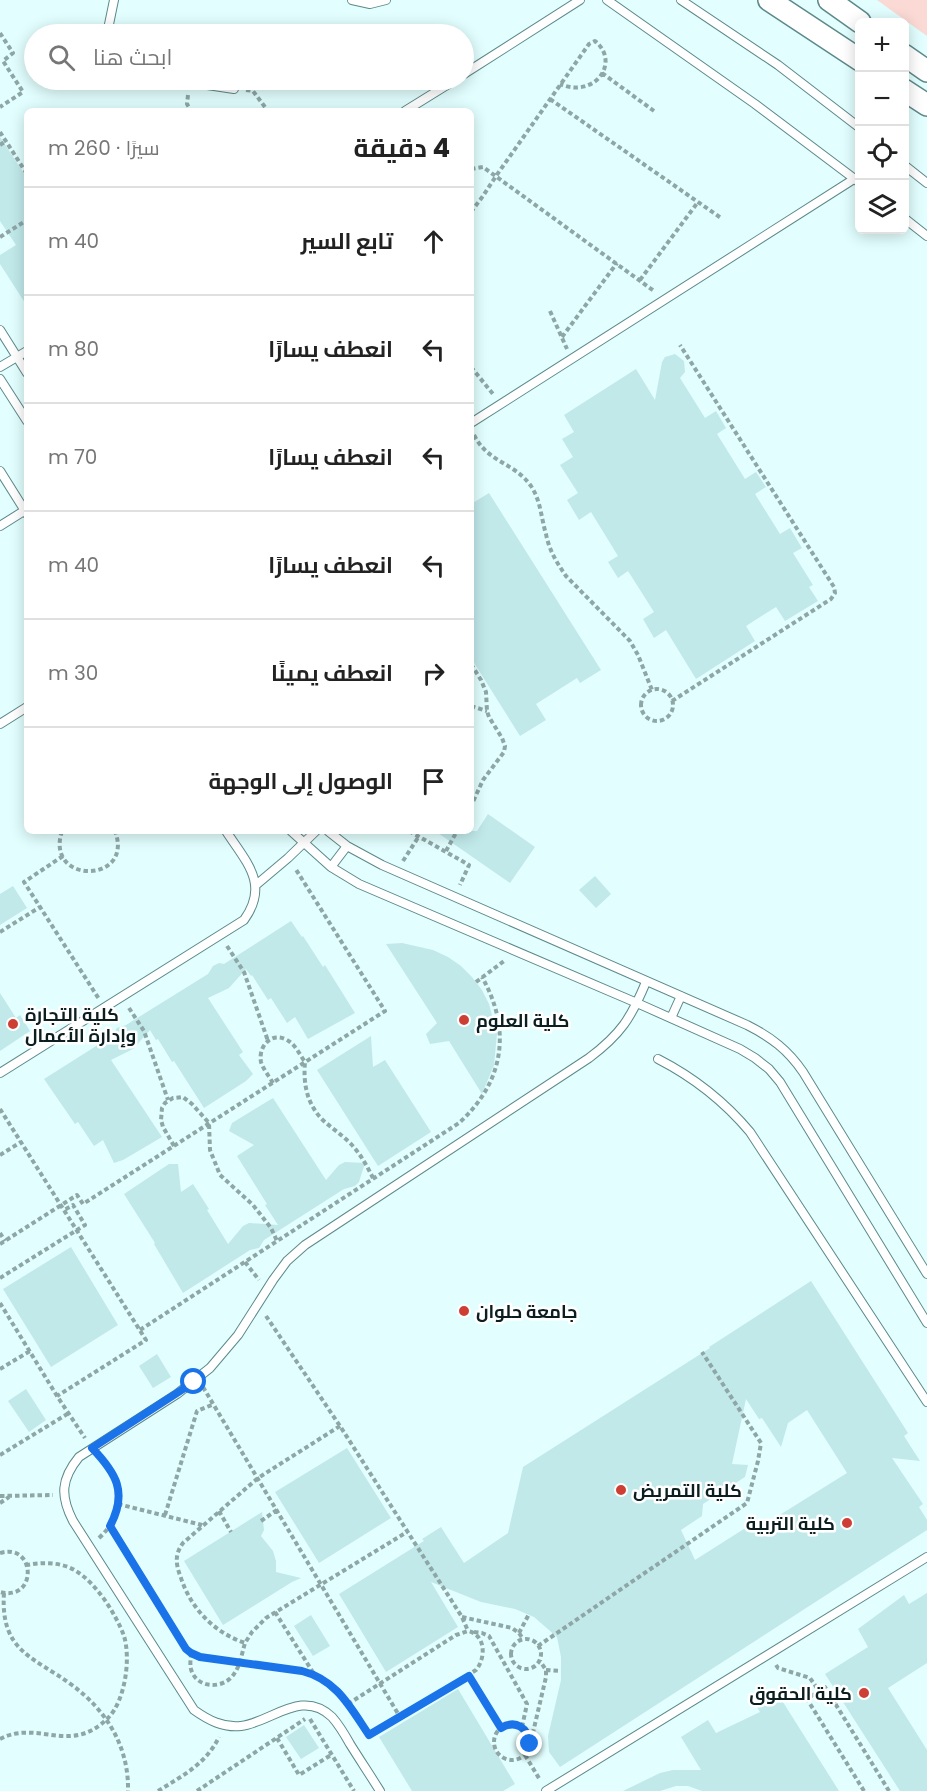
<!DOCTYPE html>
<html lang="ar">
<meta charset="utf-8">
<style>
:root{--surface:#fff;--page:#f6f6f6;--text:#222;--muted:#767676;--line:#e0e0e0}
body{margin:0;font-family:Poppins,Cairo,sans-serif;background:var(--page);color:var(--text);direction:rtl}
.controls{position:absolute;right:18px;top:18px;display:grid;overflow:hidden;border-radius:9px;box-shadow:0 3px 15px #0003}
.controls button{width:54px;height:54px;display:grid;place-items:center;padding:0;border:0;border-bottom:2px solid var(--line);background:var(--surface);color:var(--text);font:30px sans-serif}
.stop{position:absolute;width:18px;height:18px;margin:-14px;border:4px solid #1a73e8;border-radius:50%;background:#fff}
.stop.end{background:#1a73e8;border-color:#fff;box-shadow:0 2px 6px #0008}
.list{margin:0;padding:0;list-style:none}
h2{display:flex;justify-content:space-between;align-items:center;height:78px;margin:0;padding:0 24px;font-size:26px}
h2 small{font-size:20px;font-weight:400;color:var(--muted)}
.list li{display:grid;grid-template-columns:39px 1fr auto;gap:18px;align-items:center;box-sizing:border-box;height:108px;padding:0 24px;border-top:2px solid var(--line)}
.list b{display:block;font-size:22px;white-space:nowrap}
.list em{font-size:20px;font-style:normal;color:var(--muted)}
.icon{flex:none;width:33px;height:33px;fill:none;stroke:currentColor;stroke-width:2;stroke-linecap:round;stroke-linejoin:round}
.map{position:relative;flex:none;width:927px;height:1791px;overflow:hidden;direction:ltr}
.search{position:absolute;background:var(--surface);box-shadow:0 3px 15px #0003;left:24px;top:24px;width:450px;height:66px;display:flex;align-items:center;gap:15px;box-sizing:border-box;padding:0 21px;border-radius:33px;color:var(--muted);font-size:22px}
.panel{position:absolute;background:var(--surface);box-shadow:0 3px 15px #0003;left:24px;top:108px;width:450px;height:726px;border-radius:9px;direction:rtl}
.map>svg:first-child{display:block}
</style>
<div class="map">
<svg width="927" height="1791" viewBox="0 0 927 1791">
<rect width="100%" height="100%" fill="#e2fefe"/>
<path fill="#fbd9d4" d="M877,0H927V36Z"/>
<path fill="#c1e9ea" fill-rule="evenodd" d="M0,137L27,178V306L0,264V255L16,245L0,221Z
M675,354L684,361L685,372L680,378L705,418L716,411L726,428L717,434L745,479L756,472L766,487L755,494L780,534L790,528L802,548L793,553L813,585L809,587L818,601L785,621L776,607L746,626L755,641L696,679L666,630L654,638L643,619L654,612L628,571L618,578L608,562L618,556L591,512L579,520L567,500L578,493L560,465L573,457L562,439L574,432L564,415L636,369L655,400L662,362L665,357Z
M489,493L601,670L580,683L577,678L536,704L546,720L520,736L471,658V504Z
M488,814L535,847L510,883L435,831H477Z
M595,876L611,894L596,908L579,890Z
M13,886L27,908L0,925V894Z
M291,921L302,937L303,936L323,967L325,965L355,1013L308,1039L295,1017L287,1023L271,998L268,1000L252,975L251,976L246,969L229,988L208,998L243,1052L239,1055L253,1074L246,1081L204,1108L174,1061L172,1062L158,1039L156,1040L150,1030L133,1049L111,1060L162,1137L123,1160L114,1163L103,1140L94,1146L78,1122L75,1124L44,1079L112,1036L117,1028L126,1025L208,974L213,966L219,963L224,964Z
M402,943L433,950L448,957L461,966L472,977L482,990L489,1004L497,1034L494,1065L482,1094L449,1041L430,1044L426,1034L437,1023L386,944Z
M0,993L16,1018L20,1015L30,1031L0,1051Z
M371,1036L373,1067L385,1060L431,1132L378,1166L317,1070Z
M273,1098L326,1180L339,1165L345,1162L365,1163L359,1182L355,1186L344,1189L264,1240L259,1248L250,1250L183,1293L154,1244L155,1243L124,1194L169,1164H178L181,1192L193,1184L209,1209L207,1210L228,1244L243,1226L249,1223L278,1225L265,1205L267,1204L237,1156L254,1145L229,1131L232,1123Z
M71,1247L118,1325L51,1367L3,1289Z
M811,1281L908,1433L904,1436L920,1461L892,1458L923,1504L919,1507L927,1520V1530L560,1767L549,1752L548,1736L561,1680V1657L557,1637L534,1617L515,1609L481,1602L431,1582L458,1627L386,1672L339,1594L424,1541L422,1539L441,1527L464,1563L508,1533L523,1467L710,1348L709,1347ZM746,1399L759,1419L762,1418L781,1447L788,1423L807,1410L847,1473L762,1526L758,1520L695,1560L681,1530L702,1516L703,1504L745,1477L748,1465L732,1464Z
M157,1354L171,1377L153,1388L139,1366Z
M26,1389L46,1420L29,1432L8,1401Z
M347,1448L391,1518L319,1563L275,1492Z
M262,1512L264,1530L261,1536L273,1551L276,1561V1572L301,1578L292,1582L223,1625L184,1561Z
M927,1593V1663L888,1688L927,1750V1791H900L825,1674L868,1647L858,1629L904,1595L909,1604Z
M311,1615L330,1646L313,1656L294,1626Z
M458,1689L515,1784L503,1791H412L379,1737Z
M776,1691L839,1791H702L688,1786H676L660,1791H623L660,1773L673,1770H701L681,1737L708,1720L716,1733L760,1712L755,1704Z
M304,1725L319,1748L301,1759L286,1737Z"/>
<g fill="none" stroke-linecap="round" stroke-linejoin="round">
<defs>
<path id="lane" d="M352,0L370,4L386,0
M607,0L755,104L860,183
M681,0L778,65L860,128
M107,34L114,0
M464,74L580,0
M174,80L234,89
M405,111L455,80
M904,165L927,183
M904,218L927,236
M0,330L27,373
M0,367L27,351
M0,379L27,421
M471,423L854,179
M0,471L27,514
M0,526L27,509
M0,724L27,707
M291,831L331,867L359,884L637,1003L740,1049L755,1058L769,1069L780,1082L927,1323
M328,831L347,846L382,865L747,1025C771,1037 788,1050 803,1072L927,1274
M331,867L347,846
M256,885L288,858L316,831
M671,1018L681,996
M658,1059C695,1078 724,1101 750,1132L927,1402
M0,1073L244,920C270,884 246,862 226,831
M380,1791C370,1775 360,1760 350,1744C345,1735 339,1725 332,1717C302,1688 272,1722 241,1726C223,1728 208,1720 194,1710L73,1521C60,1496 61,1479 79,1457L177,1394L210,1368L238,1335L273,1280L287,1261L305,1245L589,1058C621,1034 631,1018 646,982
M546,1791L927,1557"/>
<path id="secondary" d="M769,0L860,60
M829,0L860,22
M904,55L927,71
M904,90L927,105"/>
</defs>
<use href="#lane" stroke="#5d898a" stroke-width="10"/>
<use href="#secondary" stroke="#5d898a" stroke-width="24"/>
<path stroke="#8ea6a6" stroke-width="4" stroke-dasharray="4.5 3" stroke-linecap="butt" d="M0,33L13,53L3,61L23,92L0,107
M602,73L654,111
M246,90L253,91L268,111
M188,95L187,104L191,111
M550,99L721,218
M0,132L27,174
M0,145L6,141
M471,169L483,167L654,291
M471,212L483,196L496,176L589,44L595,41C621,62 595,99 560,84
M0,237L27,220
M640,280L698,202
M550,311L567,349
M562,337L617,263
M471,367L493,394
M474,435C488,463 514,462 531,486C541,501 541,518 546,534C549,550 557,563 566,576L630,641L638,655L652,690
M471,664L481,680L486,692L487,711L489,717L502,738L505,746L504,752L483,780L471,806
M641 705a16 16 0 1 1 32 0a16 16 0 1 1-32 0Z
M672,701L831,599L835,593L834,587L680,345
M471,706L487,711
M62,831C44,885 135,884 115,831
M409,831L469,865L460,885
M446,851L457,831
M63,856L24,882L99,999
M403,861L419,836
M0,932L40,907
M227,946L244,972L268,1041
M476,982L504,961
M129,1008L144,1031L168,1100
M273,1083C269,1076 263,1069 261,1062C258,1047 271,1031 287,1040C295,1044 300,1055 305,1062C303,1084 307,1106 325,1122C333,1129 342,1135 350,1143C360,1153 367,1166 373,1178
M0,1109L146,1340L57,1396
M174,1146L163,1127L161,1120L162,1108L165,1103L173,1098L183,1097L192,1104L209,1123L210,1150L220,1175L253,1205L271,1228L277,1241
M0,1155L21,1142
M0,1233L5,1241
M0,1244L77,1195L83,1204L385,1011L295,868
M245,1262L259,1280
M0,1278L85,1225L73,1205L64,1210
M0,1303L57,1396L85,1438
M266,1316L340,1426L462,1617L468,1631
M140,1330L459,1123C504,1082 512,1030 482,977
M0,1369L30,1351
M203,1387L400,1717
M340,1426L258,1478L183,1543C174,1555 176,1565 181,1578C191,1609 215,1633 245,1643L252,1632L266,1618L407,1532
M0,1455L69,1413
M0,1496L53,1495
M0,1503L9,1497
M118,1504L202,1525
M219,1511L231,1532
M165,1515L197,1411L214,1404
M261,1521L277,1510
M110,1526L186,1649L191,1653L200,1657L302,1671C337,1681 350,1707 369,1735
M99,1538C125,1514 125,1483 101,1458
M0,1553C36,1542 38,1602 0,1592
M4,1593C0,1652 34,1657 72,1685C107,1711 129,1747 128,1791
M275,1612L314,1674
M462,1617L512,1628L519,1633L523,1639
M474,1632L482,1633L489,1636L527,1704L522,1727
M519,1633L529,1614
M511 1654a15 15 0 1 1 30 0a15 15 0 1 1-30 0Z
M538,1646L747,1503L758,1461L761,1443L702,1352
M191,1653C191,1659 189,1666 192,1672C199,1689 224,1689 234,1674C240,1666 242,1653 245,1643
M776,1665L778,1668L810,1678L819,1691
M546,1670L561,1671
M469,1676L501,1728
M834,1702L840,1697
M348,1704L456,1635L468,1631C486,1635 486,1658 476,1670L368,1736
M310,1719L354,1791
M494 1742a18 18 0 1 1 36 0a18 18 0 1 1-36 0Z
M277,1738L299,1775L331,1755
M0,1739C38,1719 70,1756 108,1718C125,1701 131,1659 124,1636C116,1614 96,1583 76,1571C62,1562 43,1562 27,1565
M531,1741L546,1677V1670L540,1661
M525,1755L540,1780
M158,1791C182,1776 206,1764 219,1737
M197,1791L305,1719
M864,1791L807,1699L825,1687L889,1791"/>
<use href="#lane" stroke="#fff" stroke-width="8"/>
<use href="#secondary" stroke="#fff" stroke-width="21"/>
</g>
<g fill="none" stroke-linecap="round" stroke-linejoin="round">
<path stroke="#1a73e8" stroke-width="8" d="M194,1382L92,1448C116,1473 128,1492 110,1526L186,1649L191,1653L200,1657L302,1671C337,1680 350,1707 369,1735L469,1676L501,1728C516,1719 528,1728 530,1744"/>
</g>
<g fill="#cd3f34" stroke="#fff" stroke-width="2">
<circle cx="464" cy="1020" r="6"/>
<circle cx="13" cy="1024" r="6"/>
<circle cx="464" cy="1311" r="6"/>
<circle cx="621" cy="1490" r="6"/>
<circle cx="847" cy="1523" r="6"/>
<circle cx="864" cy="1693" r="6"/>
</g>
<g text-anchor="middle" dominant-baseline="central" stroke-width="5" stroke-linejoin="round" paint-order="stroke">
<g font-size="18" font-weight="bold" fill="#0c1e1f" stroke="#fff" text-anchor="start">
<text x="25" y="1014">كلية التجارة<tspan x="25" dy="21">وإدارة الأعمال</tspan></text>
<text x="476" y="1020">كلية العلوم</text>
<text x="476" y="1311">جامعة حلوان</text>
<text x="633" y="1490">كلية التمريض</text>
<text x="835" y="1523" text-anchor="end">كلية التربية</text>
<text x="852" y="1693" text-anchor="end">كلية الحقوق</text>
</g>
</g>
</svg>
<div class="controls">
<button>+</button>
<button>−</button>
<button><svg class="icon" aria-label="locate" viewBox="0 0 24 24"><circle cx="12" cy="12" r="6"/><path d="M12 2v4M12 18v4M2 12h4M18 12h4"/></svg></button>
<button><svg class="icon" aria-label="layers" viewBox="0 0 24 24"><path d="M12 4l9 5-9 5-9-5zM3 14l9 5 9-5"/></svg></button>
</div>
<div class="stop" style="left:194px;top:1382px"></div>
<div class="stop end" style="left:530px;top:1744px"></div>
<div class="search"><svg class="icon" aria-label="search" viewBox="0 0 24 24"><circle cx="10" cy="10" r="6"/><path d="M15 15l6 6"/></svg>ابحث هنا</div>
<section class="panel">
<h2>4 دقيقة<small>سيرًا · 260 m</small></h2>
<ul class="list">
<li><svg class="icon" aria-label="ahead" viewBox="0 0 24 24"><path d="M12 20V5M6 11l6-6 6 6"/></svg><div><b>تابع السير</b></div><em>40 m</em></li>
<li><svg class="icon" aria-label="left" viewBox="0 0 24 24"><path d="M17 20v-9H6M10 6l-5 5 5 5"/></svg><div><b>انعطف يسارًا</b></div><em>80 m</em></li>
<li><svg class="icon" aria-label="left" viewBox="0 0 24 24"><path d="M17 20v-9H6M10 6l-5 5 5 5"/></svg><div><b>انعطف يسارًا</b></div><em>70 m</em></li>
<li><svg class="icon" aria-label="left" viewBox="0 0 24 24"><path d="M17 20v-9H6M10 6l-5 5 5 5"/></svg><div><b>انعطف يسارًا</b></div><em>40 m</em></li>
<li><svg class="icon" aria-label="right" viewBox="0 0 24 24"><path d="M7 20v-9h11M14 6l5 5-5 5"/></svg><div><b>انعطف يمينًا</b></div><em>30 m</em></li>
<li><svg class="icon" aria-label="arrive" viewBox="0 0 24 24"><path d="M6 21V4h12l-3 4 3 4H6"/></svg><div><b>الوصول إلى الوجهة</b></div></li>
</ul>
</section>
</div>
